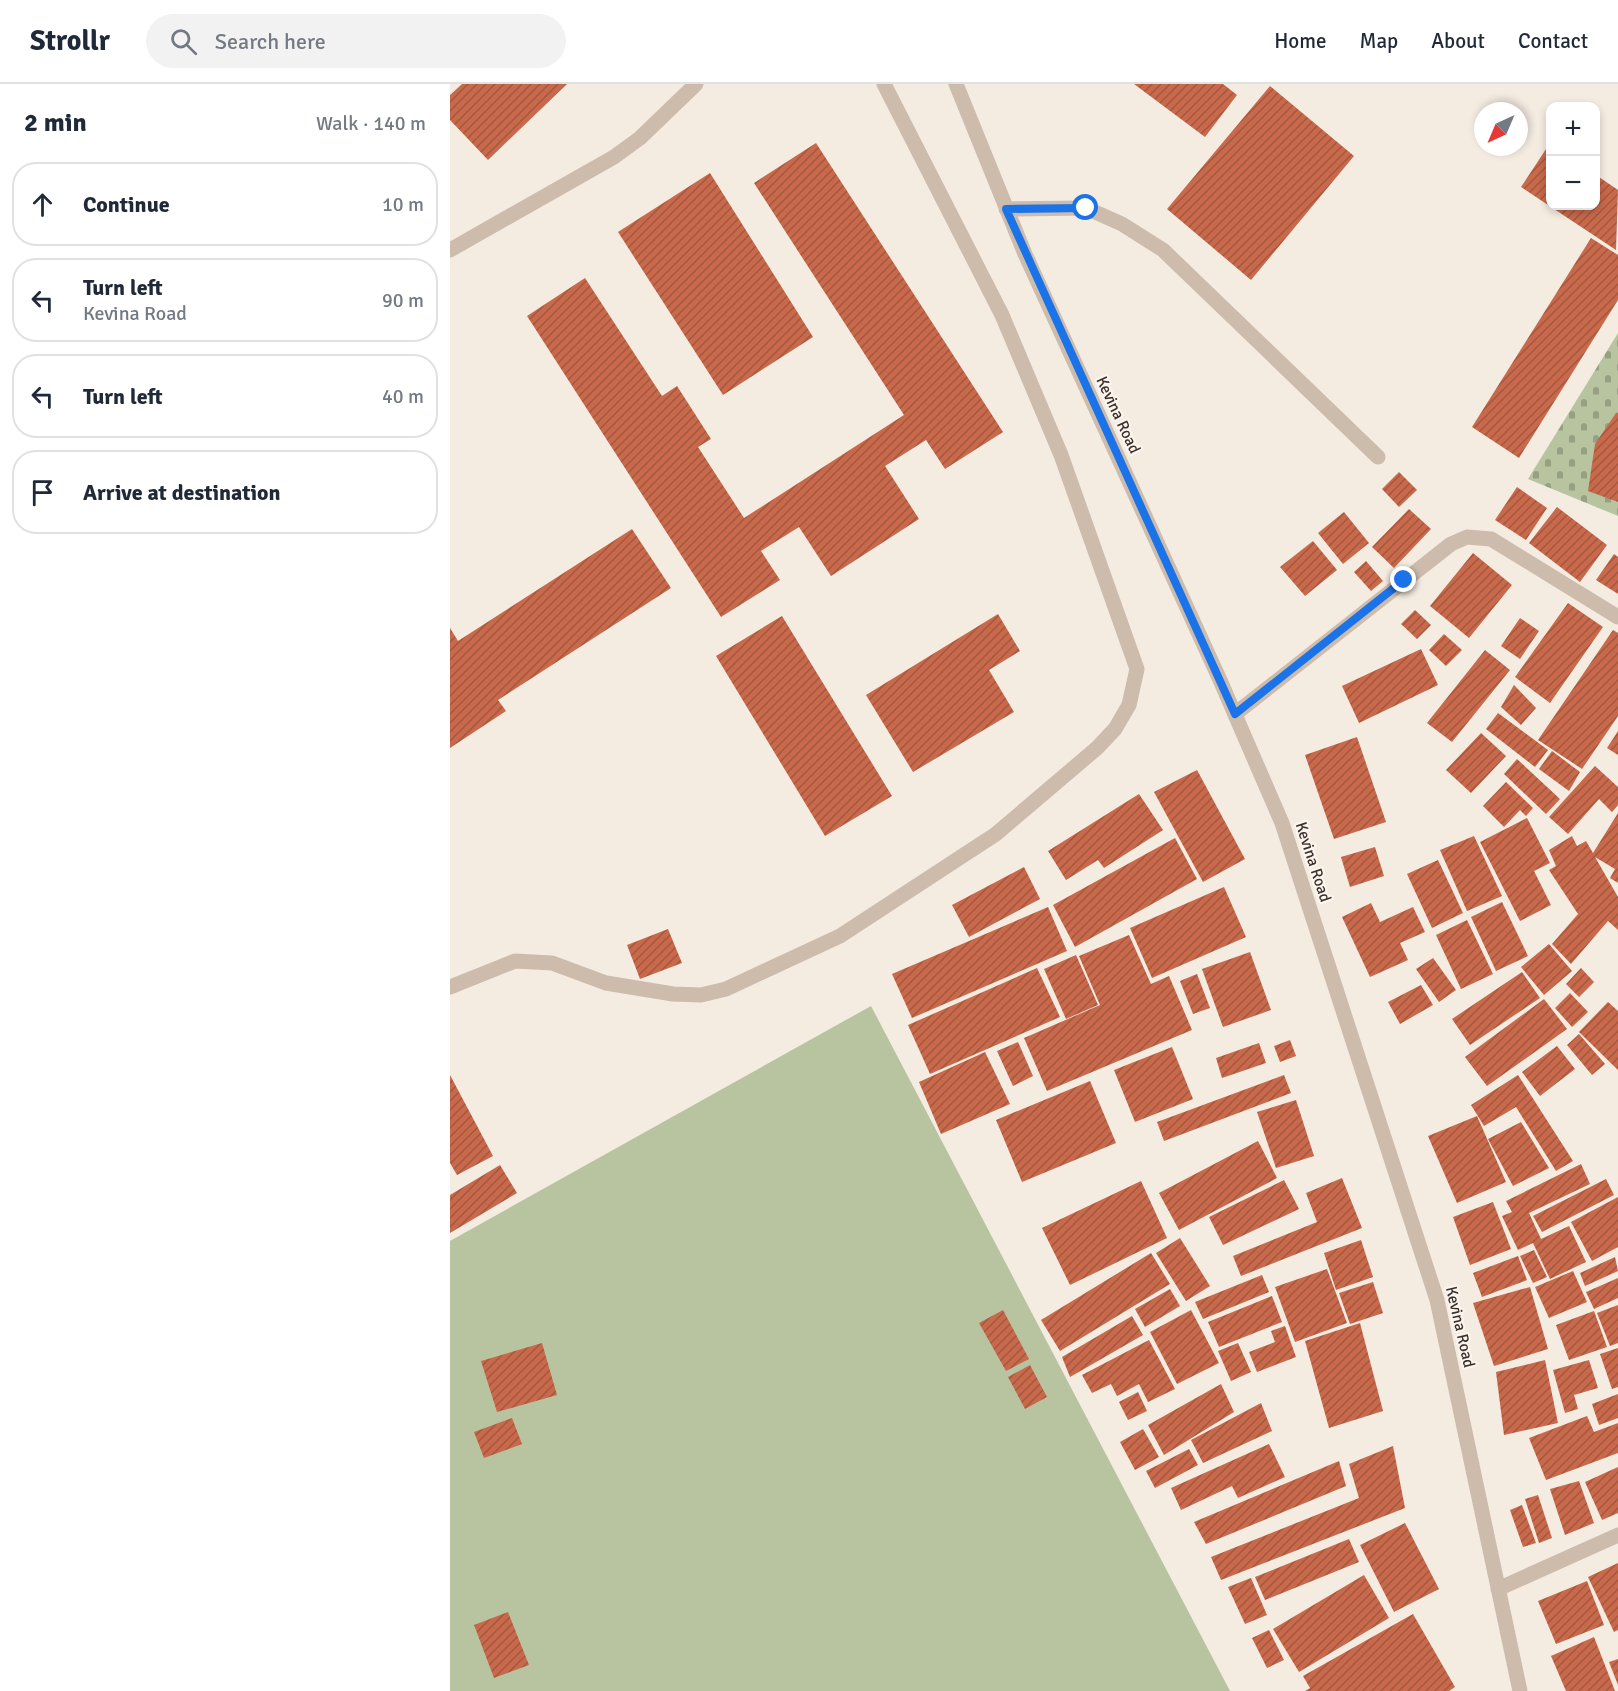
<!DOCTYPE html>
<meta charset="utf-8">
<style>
:root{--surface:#fff;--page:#f2f2f3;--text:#1f2937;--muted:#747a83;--line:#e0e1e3}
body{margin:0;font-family:Signika,sans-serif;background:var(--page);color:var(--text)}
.controls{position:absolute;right:18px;top:18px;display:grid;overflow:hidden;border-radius:12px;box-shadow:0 3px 9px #0003}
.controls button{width:54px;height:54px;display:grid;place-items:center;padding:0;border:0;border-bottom:2px solid var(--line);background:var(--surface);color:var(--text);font:30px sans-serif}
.compass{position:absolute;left:1024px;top:18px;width:54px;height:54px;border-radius:50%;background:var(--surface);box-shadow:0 3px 9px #0003;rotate:224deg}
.stop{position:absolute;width:18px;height:18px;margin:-14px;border:4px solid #1a73e8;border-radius:50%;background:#fff}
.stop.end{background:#1a73e8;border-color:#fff;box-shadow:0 2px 6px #0008}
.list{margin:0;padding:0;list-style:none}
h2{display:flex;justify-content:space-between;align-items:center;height:78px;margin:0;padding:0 24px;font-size:26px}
h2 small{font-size:20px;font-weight:400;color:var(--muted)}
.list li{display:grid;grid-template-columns:39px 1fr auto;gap:18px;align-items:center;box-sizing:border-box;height:84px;margin:0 12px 12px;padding:0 12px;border:2px solid var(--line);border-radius:24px}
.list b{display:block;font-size:22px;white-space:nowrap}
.list p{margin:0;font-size:20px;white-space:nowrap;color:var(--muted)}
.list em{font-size:20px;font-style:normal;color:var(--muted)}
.icon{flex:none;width:33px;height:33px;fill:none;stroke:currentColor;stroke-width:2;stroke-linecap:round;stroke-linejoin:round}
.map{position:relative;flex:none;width:1168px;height:1607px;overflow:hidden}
header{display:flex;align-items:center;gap:36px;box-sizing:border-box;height:84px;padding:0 30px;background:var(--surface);border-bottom:2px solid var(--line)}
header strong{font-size:28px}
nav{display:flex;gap:33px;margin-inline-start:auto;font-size:21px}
.search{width:420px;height:54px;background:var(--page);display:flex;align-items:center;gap:15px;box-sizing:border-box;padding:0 21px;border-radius:33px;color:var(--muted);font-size:22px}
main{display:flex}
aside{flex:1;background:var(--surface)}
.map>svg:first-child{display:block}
</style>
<header>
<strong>Strollr</strong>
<div class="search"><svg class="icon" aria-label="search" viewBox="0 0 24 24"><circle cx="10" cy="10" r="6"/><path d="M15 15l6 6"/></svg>Search here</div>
<nav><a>Home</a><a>Map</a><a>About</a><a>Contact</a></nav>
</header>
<main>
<aside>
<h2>2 min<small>Walk · 140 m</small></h2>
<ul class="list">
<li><svg class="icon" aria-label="ahead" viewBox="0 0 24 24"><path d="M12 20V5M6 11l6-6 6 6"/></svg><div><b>Continue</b></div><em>10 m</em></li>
<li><svg class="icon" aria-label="left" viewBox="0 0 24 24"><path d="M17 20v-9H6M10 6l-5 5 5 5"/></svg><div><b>Turn left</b><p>Kevina Road</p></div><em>90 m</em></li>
<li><svg class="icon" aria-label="left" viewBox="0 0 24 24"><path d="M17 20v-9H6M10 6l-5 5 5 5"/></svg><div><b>Turn left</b></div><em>40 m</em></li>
<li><svg class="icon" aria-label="arrive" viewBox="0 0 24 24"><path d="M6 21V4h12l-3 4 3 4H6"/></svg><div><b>Arrive at destination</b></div></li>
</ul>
</aside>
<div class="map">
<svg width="1168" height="1607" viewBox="0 0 1168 1607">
<defs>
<pattern id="cemetery-stones" width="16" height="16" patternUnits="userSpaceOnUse" patternTransform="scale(1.5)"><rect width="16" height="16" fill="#b8c4a0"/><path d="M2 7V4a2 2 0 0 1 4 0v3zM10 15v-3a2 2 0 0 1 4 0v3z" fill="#97a083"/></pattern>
<pattern id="building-hatch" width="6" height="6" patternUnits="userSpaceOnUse" patternTransform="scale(1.5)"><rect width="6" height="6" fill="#c8694b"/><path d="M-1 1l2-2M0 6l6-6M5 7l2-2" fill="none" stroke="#a4573f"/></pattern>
</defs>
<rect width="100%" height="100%" fill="#f4ebe1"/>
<path fill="#b8c4a0" d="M421,922L780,1607H0V1157Z"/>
<path fill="url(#cemetery-stones)" d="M1168,249V432L1078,395Z"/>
<path fill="url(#building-hatch)" d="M12,0H117L38,76L0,36V11Z
M684,0H773L787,11L755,53Z
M820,2L904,72L801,196L717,125Z
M366,59L553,348L495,385L476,356L435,382L469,435L381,492L349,443L311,467L330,496L271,533L77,232L135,194L212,312L227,302L261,355L248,363L294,434L454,331L304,99Z
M1100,59V122H1146V91L1168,106L1166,166L1071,103Z
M260,89L363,253L273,311L168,148Z
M1141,154L1168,171V216L1069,374L1022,343Z
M1166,329H1168V418L1138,407L1145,360Z
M949,388L967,406L949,423L932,405Z
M1067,403L1097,424L1076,456L1045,436Z
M1107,423L1157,461L1130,498L1079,459Z
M959,425L981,445L944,484L922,463Z
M894,428L919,459L893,480L868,449Z
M182,445L221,504L48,616L56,627L0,664V544L8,557Z
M863,457L887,486L855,512L830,483Z
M1023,469L1062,501L1019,554L980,522Z
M1164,470L1168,473V510L1146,496Z
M916,477L933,497L921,507L904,488Z
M1118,519L1153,543L1100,619L1065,593Z
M965,526L981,541L967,555L951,540Z
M548,530L570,567L539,586L564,628L463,688L416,611Z
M332,532L442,712L375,752L266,572Z
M1070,534L1089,547L1070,575L1051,562Z
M1163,546L1168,549V632L1132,685L1088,656Z
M994,550L1012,566L996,582L979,566Z
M971,565L988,601L909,639L892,602Z
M1035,566L1060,586L1002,658L977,639Z
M1064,601L1086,624L1071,641L1051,623Z
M1048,629L1098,666L1085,683L1036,645Z
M1168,647V671L1157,664Z
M1031,649L1056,672L1021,709L996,686Z
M907,653L936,738L884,755L855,671Z
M1102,667L1130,688L1119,707L1089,685Z
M1067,675L1110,715L1096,730L1054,690Z
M1145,682L1168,703V721L1162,728L1149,715L1118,750L1099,733Z
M747,686L795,775L753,798L704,708Z
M1056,698L1083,724L1076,732L1070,726L1054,743L1033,722Z
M689,710L713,746L654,784L648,776L616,796L598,767Z
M1168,729V799L1160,794L1165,785L1145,773L1168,813V846L1158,837L1121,880L1102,860L1128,830L1099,786L1106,782L1099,766L1122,752L1127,762L1136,757L1143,769Z
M1077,734L1100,779L1084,787L1101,821L1070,837L1030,758Z
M1024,752L1052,812L1017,827L990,766Z
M725,754L747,795L625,863L603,821Z
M925,763L934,792L900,803L891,773Z
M988,776L1013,829L982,844L957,790Z
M574,783L590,815L519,853L502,821Z
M774,803L796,853L702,894L680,844Z
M1052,818L1078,872L1046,887L1021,833Z
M921,819L930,838L963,823L975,848L950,859L958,876L920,893L892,833Z
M598,823L617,867L462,934L442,890Z
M1017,836L1043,890L1011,905L986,851Z
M218,845L232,879L190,895L177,861Z
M679,851L701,900L719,892L742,946L597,1007L574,954L650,921L629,872Z
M1099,860L1122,887L1094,911L1071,883Z
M800,868L821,926L773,943L752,885Z
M626,871L648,921L616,935L594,885Z
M983,874L1006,906L989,918L966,885Z
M587,884L610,933L480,990L458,941Z
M1131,884L1144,898L1129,913L1116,900Z
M1072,888L1090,914L1020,961L1002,935Z
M747,890L760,924L743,930L730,897Z
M971,901L983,921L950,940L938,918Z
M1120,909L1138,928L1122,943L1105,924Z
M1094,915L1117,945L1037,1002L1015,973Z
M1158,918L1168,927V986L1129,948Z
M1129,950L1155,980L1142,991L1117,961Z
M840,956L846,972L830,978L824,962Z
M568,958L583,992L563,1002L547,967Z
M809,959L816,979L772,994L766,974Z
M1107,962L1125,985L1090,1012L1072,988Z
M722,963L743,1015L685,1038L664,986Z
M535,968L560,1020L491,1050L469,998Z
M0,991L43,1072L7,1091L0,1079Z
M834,991L841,1009L714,1057L707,1038Z
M1068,991L1123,1077L1106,1087L1066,1023L1034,1042L1021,1021Z
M640,997L666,1059L572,1098L546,1036Z
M846,1016L864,1072L826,1084L807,1028Z
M1027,1032L1056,1098L1007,1119L978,1052Z
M1071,1038L1099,1084L1063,1102L1038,1055Z
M808,1057L827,1094L729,1146L709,1109Z
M1131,1080L1140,1100L1079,1129L1091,1155L1119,1142L1136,1178L1100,1195L1083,1159L1068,1166L1052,1132L1062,1128L1056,1117Z
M50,1081L67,1109L0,1149V1111Z
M892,1094L912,1144L791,1192L783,1172L867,1138L856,1109Z
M1156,1095L1164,1111L1092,1148L1083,1132Z
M834,1096L849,1125L773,1161L759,1133Z
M691,1097L717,1154L620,1201L592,1144Z
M1168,1113V1163L1142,1177L1121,1138Z
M1043,1118L1061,1165L1020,1181L1003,1133Z
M730,1154L760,1202L736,1217L706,1169Z
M911,1156L923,1193L886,1206L874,1169Z
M1084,1166L1097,1193L1083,1199L1070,1172Z
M701,1169L720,1200L610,1267L591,1236Z
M1068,1172L1077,1196L1032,1213L1023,1189Z
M1165,1173L1168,1187L1135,1202L1130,1189Z
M877,1185L897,1239L845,1258L825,1203Z
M1123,1187L1137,1218L1099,1234L1085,1203Z
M812,1191L819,1208L753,1235L745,1218Z
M1168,1194V1214L1144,1225L1136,1208Z
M923,1198L933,1229L900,1240L889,1209Z
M1080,1203L1098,1265L1044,1282L1023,1219Z
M720,1205L730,1222L695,1243L685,1225Z
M822,1212L832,1238L769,1263L758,1238Z
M1168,1221V1259L1160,1262L1147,1229Z
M553,1226L579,1275L556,1287L529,1239Z
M741,1226L769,1279L727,1300L700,1248Z
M1144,1227L1157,1263L1119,1276L1106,1241Z
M682,1232L693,1251L620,1293L612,1273Z
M910,1239L933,1327L879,1344L855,1257Z
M835,1242L846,1273L807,1288L799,1268L825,1258L821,1247Z
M699,1256L725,1305L698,1318L689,1300L667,1312L661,1300L642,1309L632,1291Z
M92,1259L107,1311L47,1328L31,1277Z
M788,1259L801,1288L781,1297L768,1267Z
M1168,1264V1303L1162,1305L1150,1270Z
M1095,1276L1108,1339L1054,1351L1046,1288Z
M1139,1276L1148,1304L1124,1311L1128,1325L1115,1329L1103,1286Z
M580,1281L597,1313L575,1325L558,1293Z
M771,1300L784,1328L714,1371L698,1341Z
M688,1308L697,1327L678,1336L669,1318Z
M1168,1310V1334L1149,1341L1142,1320Z
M811,1319L822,1347L753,1379L741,1356Z
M1137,1332L1144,1348L1168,1339V1369L1096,1396L1079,1354Z
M62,1334L72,1360L34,1374L24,1348Z
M693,1345L709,1373L685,1386L670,1358Z
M819,1360L835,1393L788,1414L782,1402L731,1426L721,1404Z
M943,1362L955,1424L771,1496L761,1473L909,1414L899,1380Z
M739,1365L748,1381L705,1404L696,1387Z
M889,1377L896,1402L756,1460L744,1438Z
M1168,1383V1429L1152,1436L1135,1398Z
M1129,1397L1144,1439L1115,1451L1100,1405Z
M1088,1411L1102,1454L1089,1459L1075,1415Z
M1072,1421L1086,1459L1073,1463L1060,1426Z
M955,1439L989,1505L944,1528L910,1461Z
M899,1455L909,1478L815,1516L805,1493Z
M1168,1479V1546L1164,1548L1138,1493Z
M914,1491L939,1534L849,1588L823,1545Z
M801,1494L817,1531L795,1540L778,1503Z
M1137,1497L1154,1541L1106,1560L1088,1517Z
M58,1528L79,1581L44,1594L24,1541Z
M963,1530L1005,1603L999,1607H855L860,1604L853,1592Z
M819,1546L834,1576L817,1584L802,1554Z
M1144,1553L1165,1607H1116L1101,1572Z
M1168,1575V1601L1159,1578Z"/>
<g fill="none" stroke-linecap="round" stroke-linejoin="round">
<path stroke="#cdbbac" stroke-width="15" d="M0,166L164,73L190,54L246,0
M0,903L65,877L102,879L156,899L223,910L251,911L276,905L390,852L546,750L647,664L665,645L679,621L687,585L611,371L552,231L434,0"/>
<path stroke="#cdbbac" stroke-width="15" d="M506,0L575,170L770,596L832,739L987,1216L1070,1607
M556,125L636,124L672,140L713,166L928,373
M785,630L1001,460L1017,453L1041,455L1168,533
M1048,1505L1168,1451"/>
</g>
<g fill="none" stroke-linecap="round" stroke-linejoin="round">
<path stroke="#1a73e8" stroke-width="8" d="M636,124L556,125L785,630L954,496"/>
</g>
<g text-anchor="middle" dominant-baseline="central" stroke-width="4.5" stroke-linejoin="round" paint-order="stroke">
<g font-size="16" fill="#3b302b" stroke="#fbf5ee">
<text transform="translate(668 331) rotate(65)">Kevina Road</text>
<text transform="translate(863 778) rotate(72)">Kevina Road</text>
<text transform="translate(1010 1243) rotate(77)">Kevina Road</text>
</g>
</g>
</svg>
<div class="controls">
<button>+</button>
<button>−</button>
</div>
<svg class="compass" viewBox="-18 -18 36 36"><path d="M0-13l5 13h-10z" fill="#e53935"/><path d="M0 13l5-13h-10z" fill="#747a83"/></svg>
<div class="stop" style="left:636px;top:124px"></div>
<div class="stop end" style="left:954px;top:496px"></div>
</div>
</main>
